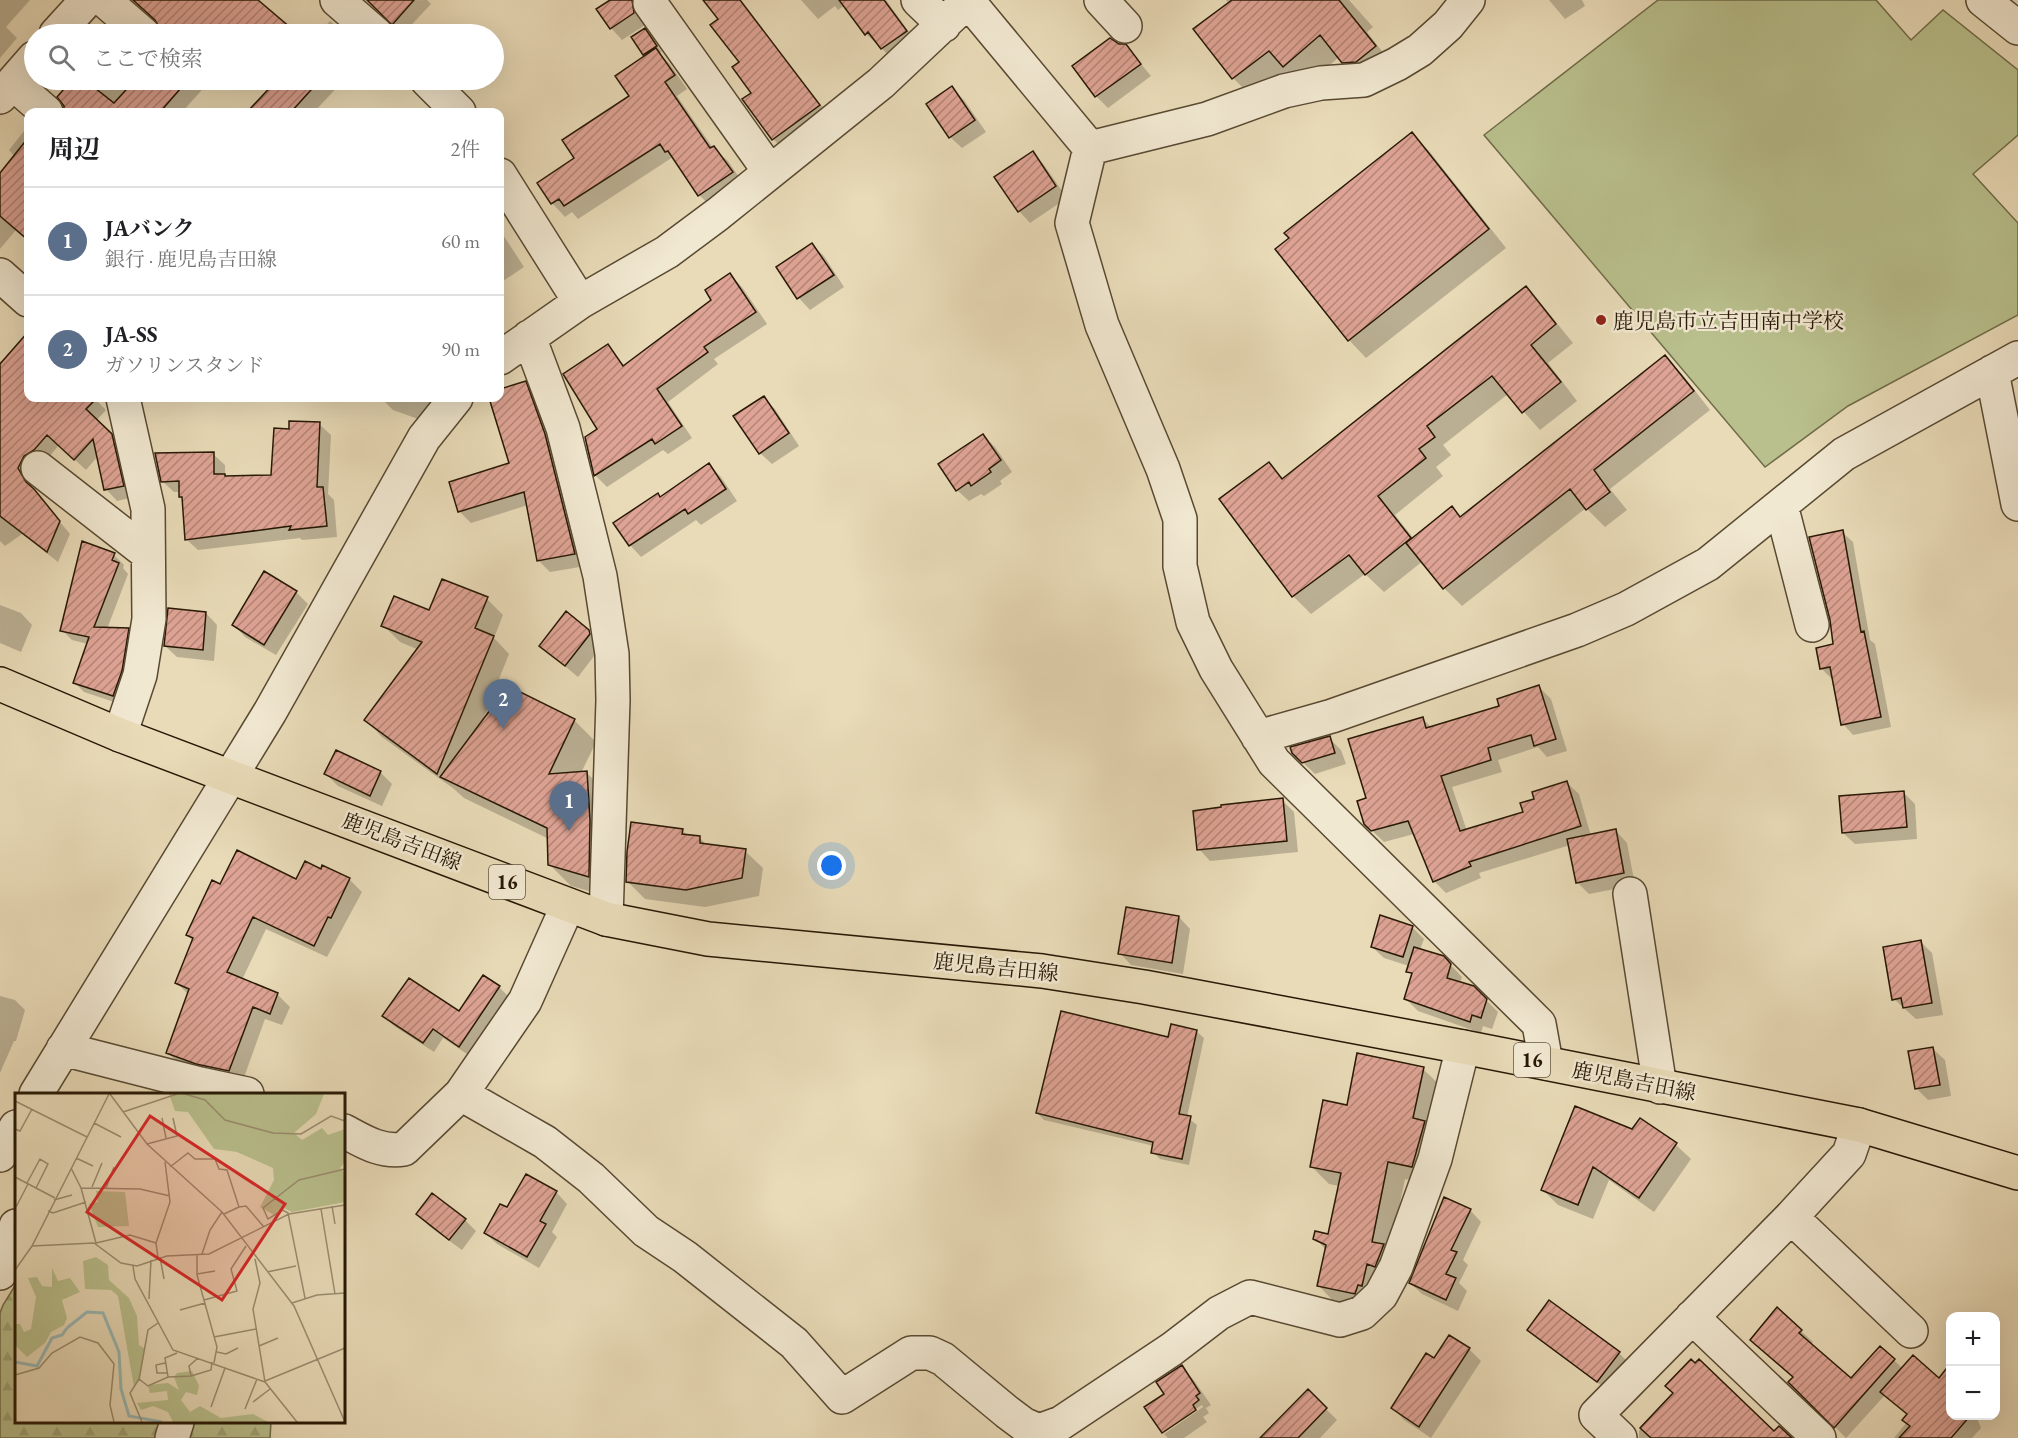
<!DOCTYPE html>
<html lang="ja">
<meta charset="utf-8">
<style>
:root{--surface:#fff;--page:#f6f6f6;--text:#202124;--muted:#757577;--line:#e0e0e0;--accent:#b45309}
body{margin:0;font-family:"EB Garamond","Noto Serif JP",serif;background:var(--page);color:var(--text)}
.controls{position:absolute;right:18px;bottom:18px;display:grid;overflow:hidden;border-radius:12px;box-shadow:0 6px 24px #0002}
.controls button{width:54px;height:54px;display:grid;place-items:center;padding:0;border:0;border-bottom:2px solid var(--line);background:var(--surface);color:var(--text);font:30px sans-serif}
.you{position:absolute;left:832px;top:866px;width:21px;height:21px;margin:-15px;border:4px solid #fff;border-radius:50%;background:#1a73e8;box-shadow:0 0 0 9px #1a73e833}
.badge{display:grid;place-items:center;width:39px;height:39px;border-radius:50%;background:var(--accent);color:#fff;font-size:20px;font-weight:700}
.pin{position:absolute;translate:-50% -50px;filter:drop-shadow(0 2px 3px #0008)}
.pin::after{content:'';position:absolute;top:32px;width:21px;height:18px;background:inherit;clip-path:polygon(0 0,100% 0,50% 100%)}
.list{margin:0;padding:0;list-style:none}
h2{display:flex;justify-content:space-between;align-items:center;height:78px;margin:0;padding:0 24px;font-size:26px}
h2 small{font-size:20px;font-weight:400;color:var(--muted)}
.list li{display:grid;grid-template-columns:39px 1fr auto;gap:18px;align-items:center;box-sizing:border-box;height:108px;padding:0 24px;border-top:2px solid var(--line)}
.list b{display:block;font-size:22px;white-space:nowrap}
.list p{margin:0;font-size:20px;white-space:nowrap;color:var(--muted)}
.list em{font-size:20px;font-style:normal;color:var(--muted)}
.icon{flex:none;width:33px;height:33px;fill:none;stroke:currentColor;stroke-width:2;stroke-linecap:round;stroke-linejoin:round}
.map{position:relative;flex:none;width:2018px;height:1438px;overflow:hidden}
.search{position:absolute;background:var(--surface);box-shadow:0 6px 24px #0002;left:24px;top:24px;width:480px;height:66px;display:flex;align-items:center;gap:15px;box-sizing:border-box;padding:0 21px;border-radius:33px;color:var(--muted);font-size:22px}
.panel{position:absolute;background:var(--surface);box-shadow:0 6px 24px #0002;left:24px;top:108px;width:480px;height:294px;border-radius:12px}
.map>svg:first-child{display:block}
</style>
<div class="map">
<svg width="2018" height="1438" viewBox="0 0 2018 1438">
<defs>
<pattern id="forest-firs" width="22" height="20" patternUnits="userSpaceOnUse" patternTransform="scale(1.5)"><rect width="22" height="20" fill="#b9c08d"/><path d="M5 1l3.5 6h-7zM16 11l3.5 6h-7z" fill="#9fa478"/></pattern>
<pattern id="building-hatch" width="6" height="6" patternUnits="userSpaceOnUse" patternTransform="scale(1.5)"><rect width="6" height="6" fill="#dea394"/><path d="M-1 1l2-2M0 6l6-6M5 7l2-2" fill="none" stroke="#b48477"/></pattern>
</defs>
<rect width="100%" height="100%" fill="#e9dbb8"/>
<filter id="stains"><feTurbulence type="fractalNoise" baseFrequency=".00333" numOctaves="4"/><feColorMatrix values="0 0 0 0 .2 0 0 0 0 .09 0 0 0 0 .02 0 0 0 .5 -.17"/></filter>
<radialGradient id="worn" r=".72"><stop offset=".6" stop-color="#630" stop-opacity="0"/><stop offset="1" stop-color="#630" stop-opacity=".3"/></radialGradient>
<path fill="url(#forest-firs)" stroke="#706c49" stroke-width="1.5" d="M16,1284V1422H271L270,1438H0V1313L3,1305Z"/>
<path fill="#b9c08d" stroke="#706c49" stroke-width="1.5" d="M1658,0H1876L1911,40L1943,10L2018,70V135L1973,174L2018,223V315L1848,406L1765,467L1484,135Z"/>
<path fill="#0003" d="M0,0H30L6,27L17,38L0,58Z
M139,0H256L296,34H163L162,27Z
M427,0L431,4L403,34L368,1Z
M613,0H628L645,25L622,40L611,28Z
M705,0H741L830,117L785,150L773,139L741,62L720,20Z
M801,0H886L917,43L894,60L866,34L845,5L838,10L835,6L818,19Z
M1226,0H1349L1373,27L1367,32L1395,68L1365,83L1339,57L1305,87L1290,72L1254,99L1233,78L1229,4Z
M1549,0H1582L1585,6L1565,19Z
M330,21L346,34H318Z
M644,30L662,52L659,53L669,63L687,89L677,96L713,148L728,161L745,186L713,208L699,195L673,157L578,219L572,212L565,217L552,203L576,159L631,97L646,56L633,37Z
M1118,45L1126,46L1151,76L1108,108L1096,96Z
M74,80H211L182,112H66L65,106L59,97Z
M279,80H344L314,112H254L252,110Z
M952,88L964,100L986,132L962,148L950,137Z
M28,126V240L16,230L0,249V176L15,157L9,150Z
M1412,134L1429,151L1506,248L1366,358L1349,340Z
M1033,153L1044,165L1067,198L1030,223L1019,211Z
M500,230L524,267L503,281L500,278Z
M812,245L824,256L844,287L810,310L799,298L778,267Z
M730,275L742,287L767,324L714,359L718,364L668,402L692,438L668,454L663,450L607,487L596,476L586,438L599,430L607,346L625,366L713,301Z
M1526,288L1543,306L1573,343L1548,363L1577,401L1540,430L1508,394L1443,445L1451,455L1436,467L1443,476L1395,515L1414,539L1452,508L1461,518L1665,357L1682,374L1710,410L1610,489L1627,510L1605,527L1586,508L1462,606L1444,588L1423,561L1384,592L1365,574L1311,614L1293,596L1221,499L1269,464L1284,479Z
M28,334V398L95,399L106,410L96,421L123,447L134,497L117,501L106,489L98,456L86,470L59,445L29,480L35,492L70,534L58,562L22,534L5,546L0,541V361L3,363Z
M525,383L537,395L586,566L550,572L538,560L528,505L471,523L459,511L511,464L490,398H500V391Z
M381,398H436L421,420L393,410Z
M763,398L775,409L799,446L772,464L760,453Z
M319,424L331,435L328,494L334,500L337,537L302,540L300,538L198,550L186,539L184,500L180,497V492H174L162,481L213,454L225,465V475L227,477L272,476L290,431Z
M983,435L995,447L1012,472L1000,481L1002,484L984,496L981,494L969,501L957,490Z
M709,465L721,477L737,501L701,525L696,520L641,557L630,545L661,498Z
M1842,532L1853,542L1870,640L1875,644L1891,727L1853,735L1843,724L1834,679H1832L1821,668L1834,645Z
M114,555L124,565L123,568L128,574L107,629H128L138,639L123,705L84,692L74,682L88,644L72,640L62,630Z
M296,592L308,604L276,655L245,637L234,625Z
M487,599L503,615L494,638L509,654L481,724L574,720L596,742L581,773H587L609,795L610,897L571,886L549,864V839L464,798L454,789L382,737L366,720L419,650L400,642L383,625Z
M0,605L21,613L32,625L21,652L0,643Z
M206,613L217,625L214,661L177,657L165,646Z
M588,631L600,643L601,647L578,677L541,646Z
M1539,687L1551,699L1567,751L1547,757L1538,747L1498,760L1502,772L1452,787L1467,831L1525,813L1536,800L1567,783L1579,794L1591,836L1616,831L1627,843L1635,885L1589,894L1577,882L1570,845L1479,873L1481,878L1446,893L1434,881L1414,834L1384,842L1365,824L1368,799L1422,718L1432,728L1501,707Z
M1329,738L1341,750L1346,764L1315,774L1293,753Z
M337,752L381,773L392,784L382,806L338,786L326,774Z
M1903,792L1915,804L1917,839L1855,844L1843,833Z
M1282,800L1294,812L1298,852L1210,861L1199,849Z
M682,830L688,836L700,838L707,846L745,851L763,868L759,896L705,907L645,899L627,881Z
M349,879L362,892L327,957L266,929L242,980L277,994L290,1007L282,1025L265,1019L242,1083L181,1065L168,1053L189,995L177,983L193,941L187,934L221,886Z
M1179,917L1190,929L1183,974L1131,965L1120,953Z
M1412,927L1424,939L1420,950L1443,957L1462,977L1460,983L1473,987L1498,1012L1492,1029L1483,1026L1481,1033L1418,1011L1406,999L1413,976L1408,971L1409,966L1384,958L1372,947Z
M1921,942L1932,953L1943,1015L1916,1019L1894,999Z
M499,987L509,997L470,1056L443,1038L434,1052L394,1026L384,1016L459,1013Z
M0,996L15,1000L25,1010L16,1041H14L0,1073Z
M1196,1031L1204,1038L1187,1117L1197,1125L1189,1165L1160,1159L1153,1152L1154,1146L1044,1120L1037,1113L1169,1039Z
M1933,1049L1945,1060L1951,1096L1928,1100L1916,1088Z
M1423,1069L1441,1086L1430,1184L1405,1179L1379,1303L1336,1304L1319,1286L1326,1250L1315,1238L1329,1235L1339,1186L1329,1184L1311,1166L1348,1106Z
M1641,1120L1676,1145L1691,1159L1654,1212L1609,1180L1593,1219L1558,1205L1543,1190L1633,1131Z
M556,1192L567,1204L552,1232L557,1237L539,1268L497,1244L485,1233L507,1209Z
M1470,1210L1481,1222L1463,1260L1468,1265L1459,1283L1467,1291L1458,1311L1422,1294L1410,1283Z
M418,1214L465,1220L476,1231L462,1250L429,1226Z
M1529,1330L1619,1353L1630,1364L1610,1392L1541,1341Z
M1801,1331L1813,1342L1811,1345L1851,1380L1894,1360L1903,1369L1913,1358L1950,1389V1416H1976L1981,1428L1972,1438H1894L1907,1422L1908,1415L1885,1395L1846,1438L1790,1382L1794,1378L1763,1351Z
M1469,1349L1481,1361L1431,1438L1404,1420L1393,1408L1434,1361Z
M1181,1367L1193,1379L1211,1405L1206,1408L1209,1413L1203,1417L1207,1422L1184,1438H1168L1164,1434L1203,1407L1202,1405L1163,1431V1433L1146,1407L1166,1394Z
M1308,1391L1337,1420L1320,1438H1262Z
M1674,1394L1774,1433L1790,1438H1639V1431Z"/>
<path fill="url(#building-hatch)" stroke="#271805" stroke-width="1.5" d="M133,0H258L298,34H163L155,20Z
M367,0H414L392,25Z
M610,0H632L634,13L610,29L596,9Z
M703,0H740L820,105L772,140L742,99L751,93L732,67L739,62L710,25L718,19Z
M839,0H884L907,31L881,49L868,32L865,35Z
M1232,0H1339L1376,46L1356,62L1342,63L1320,35L1283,67L1269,51L1232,79L1193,29Z
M645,28L657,46L643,55L631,37Z
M1110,38L1119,44H1126L1141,64L1095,97L1072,66Z
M656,48L675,75L665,82L710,148L714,146L733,172L698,196L668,151L665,152L660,144L564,206L559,199L551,204L537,183L574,158L562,140L629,96L615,76Z
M135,80H188L160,112H64V106L57,97L70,82L78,89L86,81L114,103Z
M277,80H320L291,112H247Z
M952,86L975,120L949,138L926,104Z
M1412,132L1489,229L1348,341L1275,249L1289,238L1284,233Z
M28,138V240L0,216V173Z
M1033,151L1056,186L1018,212L994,177Z
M812,243L834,275L797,299L776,267Z
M730,273L756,312L704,347L708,352L657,389L682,426L655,444L652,439L594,476L585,437L597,429L563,374L608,344L623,366L711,300L705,290Z
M1526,286L1556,324L1531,345L1561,382L1522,413L1492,376L1427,426L1435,437L1419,449L1426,458L1378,496L1411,538L1365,575L1349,555L1292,597L1219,499L1269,462L1282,479Z
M28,332V398H97L86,409L112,434L124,486L104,490L93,439L74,460L47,435L34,450L24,456L18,468L26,482L34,489L60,521L47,552L0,516V364Z
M1665,355L1694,391L1594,470L1610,492L1586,510L1570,489L1443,589L1406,543L1452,506L1460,517Z
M526,381L545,434L575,554L537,561L524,492L458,512L449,482L509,463L489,398H500V389Z
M764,396L789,433L759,454L733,416Z
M289,421L320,422L317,487H323L327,526L289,530L291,526L185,540L182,497H179V481L161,482L155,453L214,452V474H225V476L271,475L274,428L289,429Z
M983,434L1001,460L989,469L991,472L971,486L969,482L956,491L938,464Z
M709,463L726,489L688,514L685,509L629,546L613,523L658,493L660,497Z
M1843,530L1861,632L1864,631L1881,717L1841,725L1830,667L1820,669L1816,648L1833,644L1830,620L1809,537Z
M82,541L115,553L112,560L119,563L94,627L129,628L122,671L113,696L73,683L89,637L60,631Z
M264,571L297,591L264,645L232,625Z
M442,579L488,597L475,628L494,636L437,774L364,720L422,642L381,626L394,596L429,610Z
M168,608L206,612L203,650L164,646Z
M566,611L589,630L590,634L565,666L539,646Z
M1539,685L1556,739L1534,746L1531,735L1488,748L1491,760L1441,776L1460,831L1523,812L1520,803L1534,799L1532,792L1567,781L1581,826L1469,862L1471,866L1433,882L1408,821L1371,831L1364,824L1357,801L1366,798L1348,739L1423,717L1426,728L1499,706L1497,699Z
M508,686L575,719L549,774L587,771L590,820L589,877L548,865L547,828L440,777Z
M1330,736L1335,753L1302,763L1292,753L1290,747Z
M336,750L381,771L370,796L324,774Z
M1904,791L1907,827L1842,833L1839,796Z
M1283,798L1287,841L1197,850L1193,811L1221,807V805Z
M631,822L683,829L682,834L700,836V843L746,849L742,878L686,890L626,882L627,852Z
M1616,829L1624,873L1576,883L1567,839Z
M237,850L296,879L305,861L321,869L322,865L350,878L331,918L328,917L314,946L253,917L227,972L278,993L270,1014L253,1007L229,1071L196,1064L166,1053L189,989L175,983L193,938L186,935L212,880L220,884Z
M1126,907L1179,916L1172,963L1118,954Z
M1380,915L1413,926L1403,957L1371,947Z
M1921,940L1932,1003L1903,1008L1901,998L1892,1000L1883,947Z
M1414,947L1444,956L1451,964L1447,978L1474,986L1487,999L1481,1018L1472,1015L1470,1022L1404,999L1412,973L1406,972Z
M483,975L500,986L459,1047L433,1029L423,1043L382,1016L409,978L459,1011Z
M1061,1011L1168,1037L1171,1024L1197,1030L1179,1114L1191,1116L1182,1159L1151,1153L1153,1142L1036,1113Z
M1933,1047L1940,1085L1915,1089L1908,1051Z
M1357,1053L1424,1067L1413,1118L1425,1121L1412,1167L1388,1162L1372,1242L1384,1244L1375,1267L1367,1264L1362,1286L1358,1285L1355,1294L1317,1286L1326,1245L1313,1239L1315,1231L1328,1234L1341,1173L1310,1167L1323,1100L1347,1105Z
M1575,1106L1632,1129L1640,1118L1677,1143L1639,1198L1593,1167L1578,1205L1541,1190Z
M526,1174L557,1191L540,1221L546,1224L527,1257L484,1233L500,1204L507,1207Z
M432,1193L466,1219L449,1240L416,1214Z
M1444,1197L1471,1209L1451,1250L1457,1252L1446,1274L1456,1278L1446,1300L1409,1283Z
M1549,1300L1620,1352L1597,1382L1527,1330Z
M1777,1307L1802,1330L1799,1333L1851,1378L1880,1346L1895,1359L1834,1428L1788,1382L1793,1377L1750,1340Z
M1449,1335L1470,1348L1419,1427L1391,1408L1426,1353L1434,1358Z
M1913,1355L1939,1378L1950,1364V1416H1970L1951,1438H1899L1910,1426L1902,1420L1907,1414L1880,1392Z
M1691,1359L1695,1363L1699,1359L1774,1431L1779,1426L1792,1438H1651L1640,1428L1673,1393L1665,1386Z
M1182,1365L1200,1393L1196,1396L1199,1400L1193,1405L1196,1410L1162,1433L1144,1407L1164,1394L1156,1382Z
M1308,1389L1327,1408L1298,1438H1260Z"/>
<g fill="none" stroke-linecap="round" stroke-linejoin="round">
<defs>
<path id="minor" d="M104,0L143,34
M337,0L376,34
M918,0L944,25
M1101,0L1125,26
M1983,0L2018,28
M968,1L1090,148L1072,223L1102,325L1163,469L1180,519V566L1193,622L1216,669L1274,762L1539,1024L1546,1063
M650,3L770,172
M56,34L87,0
M427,80L459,112
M13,83L46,112
M0,97L34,58
M1090,148L1207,119L1284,91L1321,83L1364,80L1397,64L1420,50L1448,25L1468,0
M500,175L580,302
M0,275L28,300
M529,337L563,428L600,576L612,654L613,700L606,919
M500,358L580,302L667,252L718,214L881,83L969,0
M1992,372L2018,504
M38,468L147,553
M1781,505L1812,625
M120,735L140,675L149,619L148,509L123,398
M1258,737L1332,716L1577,630L1626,609L1708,564L1844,454L2018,358
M1630,894L1660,1087
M568,905L525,1001L461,1094L545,1142L591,1178L646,1231L685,1257L794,1343L842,1397L911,1353H930L943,1359L1007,1412L1023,1424L1039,1431L1061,1423L1172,1349L1219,1313L1250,1297L1340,1320L1362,1313L1381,1295L1396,1267L1435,1159L1463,1047
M63,1049L200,1084L247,1094
M36,1094L270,712L424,438L456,398
M344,1131C363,1141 381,1153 404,1149L461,1094
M0,1155L16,1127
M1791,1217L1911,1331
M0,1273L16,1226
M1692,1317L1819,1438
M172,1438L177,1422
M1620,1438L1596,1415L1791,1217L1849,1154L1859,1125"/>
<path id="major" d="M0,684L120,735L606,919L708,939L1042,971L1144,987L1463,1047L1859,1125L2018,1173"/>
</defs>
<use href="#minor" stroke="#584932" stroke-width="36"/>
<use href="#major" stroke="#271805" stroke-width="36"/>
<use href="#minor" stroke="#f1e8d1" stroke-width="33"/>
<use href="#major" stroke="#e9dbb8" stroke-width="33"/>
</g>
<circle fill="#8f2418" stroke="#f1e8d1" stroke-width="2" cx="1601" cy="320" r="6"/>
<g text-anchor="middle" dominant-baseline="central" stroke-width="5" stroke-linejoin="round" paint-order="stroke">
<g fill="#f1e8d1" stroke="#645642" stroke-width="1.5">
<rect x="489" y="865" width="36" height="34" rx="4.5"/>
<rect x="1514" y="1043" width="36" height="34" rx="4.5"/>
</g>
<g font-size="20" font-weight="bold" fill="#271805">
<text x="507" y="882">16</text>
<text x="1532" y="1060">16</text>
</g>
<g font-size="21" fill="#271805" stroke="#f1e8d1" text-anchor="start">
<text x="1613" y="320">鹿児島市立吉田南中学校</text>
</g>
<g font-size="21" fill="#271805" stroke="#f1e8d1">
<text transform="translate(402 841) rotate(21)">鹿児島吉田線</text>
<text transform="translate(996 967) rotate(6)">鹿児島吉田線</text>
<text transform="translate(1634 1081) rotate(11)">鹿児島吉田線</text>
</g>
</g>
<g transform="translate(15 1093)">
<rect width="330" height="330" fill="#e9dbb8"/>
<path d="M154,1H309L301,21L279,40L287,47L307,35L313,42L330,36V69L325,75L330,80V109L277,119L269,115L259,122L245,114L259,87L258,75L222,59L199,56L173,19L160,18ZM81,164L93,172L94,187L114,205L122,223L124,252L130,256L125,286L119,294L103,203L96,197L70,196L68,168ZM37,175L43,188L55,185L65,199L47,207L52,225L49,232L36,239L30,250L12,264L0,252V231H5L9,239L16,236L21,204L13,185L22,184L27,193L37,194ZM177,278L184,293L182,302L171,299L166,307L175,319L185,313L206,325L238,321L253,329H158L153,319L138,313L126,317L122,310L153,307L152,298L135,300L133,292L153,290L164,297L159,284L162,280Z" fill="#b9c08d"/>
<path d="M81,98L110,99L114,133L83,134L74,111L83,109Z" fill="#b9c08d"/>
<path fill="none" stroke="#99b9b6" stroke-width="3" d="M52,235L72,219L88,220L104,259L106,296L114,323L147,329M0,269L22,273L37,245L47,242L52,235"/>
<path fill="none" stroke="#9b8d70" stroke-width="1.5" d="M95,1L132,51L207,119L279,213L330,329M170,1L190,7L210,27L258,40L286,41L316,23L330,28M0,8L72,44M108,19L162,1M147,25L151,45M79,30L106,44M0,36L5,38L17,16M132,51L162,43L158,25M61,65L78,73M155,74L173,60L180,66H200L204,76L212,77L224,114L209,121M56,75L66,95L81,150M0,84L40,105M12,90L25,66L33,71L21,95M77,94L87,70M66,95L125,96L155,103M91,95L99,74M39,107L57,102M317,113L320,131M1,114L13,91M224,114L231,113L249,134M306,116L320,201M33,118L38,120L71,109M81,150L115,142L141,150M17,153L79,150L106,170L122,173L152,163L194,161L274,121L330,112M187,161L195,137L207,119M182,162V182L202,254L199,270M145,164L149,186M143,165L141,150L155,109L150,69M240,166L245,190L238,216L250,289M118,173L120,186L158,257L250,289L282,329M0,177L17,153L94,1M252,179L281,173M182,181L200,178M290,205L273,120L268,117L253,126L248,115L284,87L330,76M134,206L136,167M189,207L222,198L216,176L231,153M277,210L302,202L330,200M165,217L190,210M199,244L241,236M244,253L263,245M202,259L211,261L223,255M150,270L141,272L142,280H153M0,282L24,275L37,260L65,244L83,250L99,271L95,312L99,329M176,283L196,277L197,269M153,284L150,265L162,260M124,286L133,237L143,230M250,288L330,255M238,309L255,296M196,314L210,275M230,316L242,286M127,329L115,300L124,286L133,293L153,284L176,283L174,273L183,265"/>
<path fill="#d62828" fill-opacity="0.15" stroke="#d62828" stroke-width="3" d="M135,23L270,111L207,207L72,119Z"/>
<rect width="330" height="330" fill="none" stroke="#271805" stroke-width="3"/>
</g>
<rect width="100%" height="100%" filter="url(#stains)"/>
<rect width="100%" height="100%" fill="url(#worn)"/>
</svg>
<div class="controls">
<button>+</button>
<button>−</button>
</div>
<div class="you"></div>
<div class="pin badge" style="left:569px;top:831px;background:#5c6f8a">1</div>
<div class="pin badge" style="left:503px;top:729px;background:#5c6f8a">2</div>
<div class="search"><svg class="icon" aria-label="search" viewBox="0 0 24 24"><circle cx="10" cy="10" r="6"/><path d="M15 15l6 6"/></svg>ここで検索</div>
<section class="panel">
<h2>周辺<small>2件</small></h2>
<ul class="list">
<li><span class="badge" style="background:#5c6f8a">1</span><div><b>JAバンク</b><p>銀行 · 鹿児島吉田線</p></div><em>60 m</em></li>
<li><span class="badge" style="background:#5c6f8a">2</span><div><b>JA-SS</b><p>ガソリンスタンド</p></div><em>90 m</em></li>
</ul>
</section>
</div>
